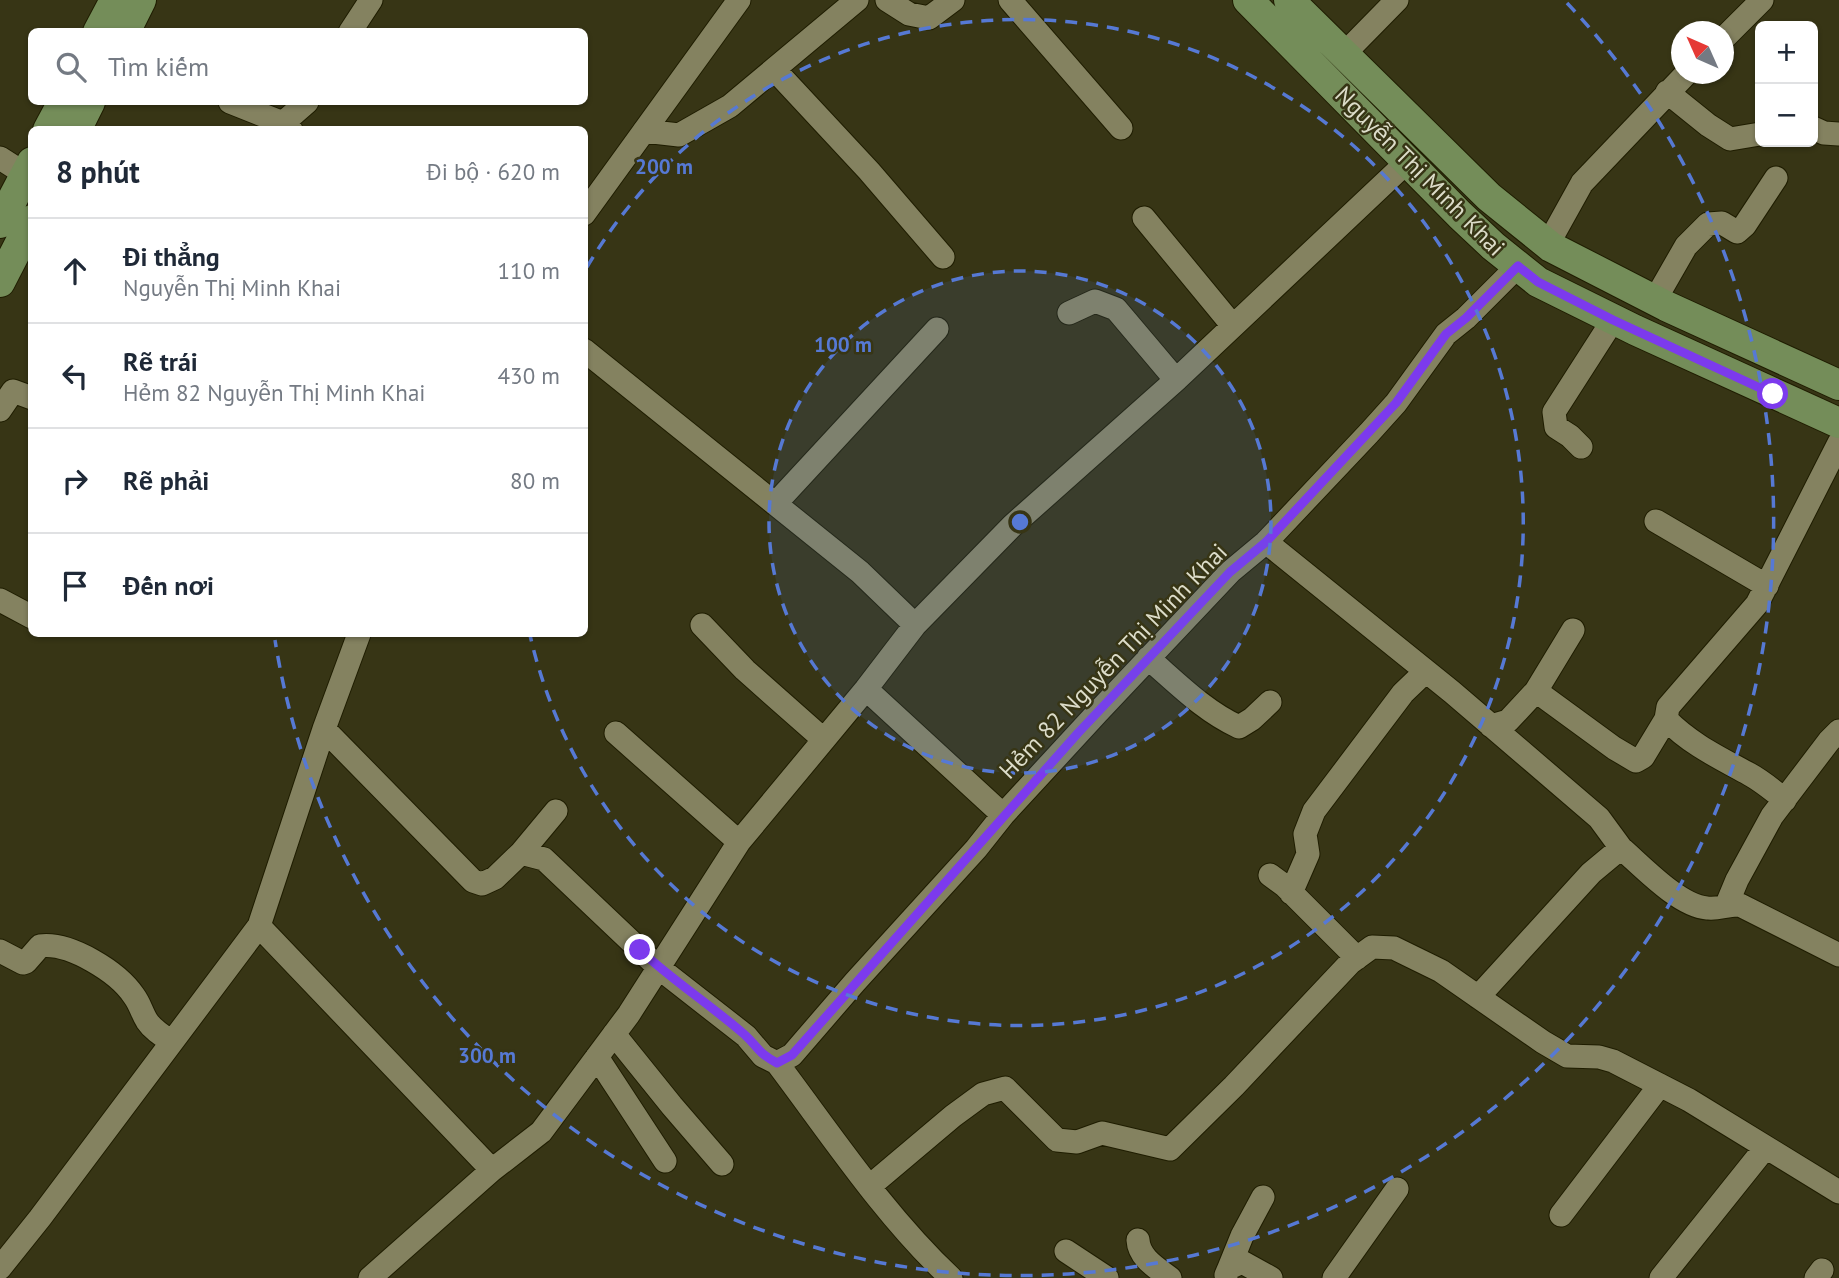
<!DOCTYPE html>
<html lang="vi">
<meta charset="utf-8">
<style>
:root{--surface:#fff;--page:#f2f2f3;--text:#1f2937;--muted:#747a83;--line:#e0e1e3}
body{margin:0;font-family:"PT Sans",sans-serif;background:var(--page);color:var(--text)}
.controls{position:absolute;right:21px;top:21px;display:grid;overflow:hidden;border-radius:10px;box-shadow:0 2px 5px #0004}
.controls button{width:63px;height:63px;display:grid;place-items:center;padding:0;border:0;border-bottom:2px solid var(--line);background:var(--surface);color:var(--text);font:35px sans-serif}
.compass{position:absolute;left:1671px;top:21px;width:63px;height:63px;border-radius:50%;background:var(--surface);box-shadow:0 2px 5px #0004;rotate:315deg}
.stop{position:absolute;width:21px;height:21px;margin:-16px;border:5px solid #7c3aed;border-radius:50%;background:#fff}
.stop.end{background:#7c3aed;border-color:#fff;box-shadow:0 2px 7px #0008}
.list{margin:0;padding:0;list-style:none}
h2{display:flex;justify-content:space-between;align-items:center;height:91px;margin:0;padding:0 28px;font-size:30px}
h2 small{font-size:23px;font-weight:400;color:var(--muted)}
.list li{display:grid;grid-template-columns:46px 1fr auto;gap:21px;align-items:center;box-sizing:border-box;height:105px;padding:0 28px;border-top:2px solid var(--line)}
.list b{display:block;font-size:26px;white-space:nowrap}
.list p{margin:0;font-size:23px;white-space:nowrap;color:var(--muted)}
.list em{font-size:23px;font-style:normal;color:var(--muted)}
.icon{flex:none;width:38px;height:38px;fill:none;stroke:currentColor;stroke-width:2;stroke-linecap:round;stroke-linejoin:round}
.map{position:relative;flex:none;width:1839px;height:1278px;overflow:hidden}
.search{position:absolute;background:var(--surface);box-shadow:0 2px 5px #0004;left:28px;top:28px;width:560px;height:77px;display:flex;align-items:center;gap:18px;box-sizing:border-box;padding:0 24px;border-radius:10px;color:var(--muted);font-size:26px}
.panel{position:absolute;background:var(--surface);box-shadow:0 2px 5px #0004;left:28px;top:126px;width:560px;height:511px;border-radius:10px}
.map>svg:first-child{display:block}
</style>
<div class="map">
<svg width="1839" height="1278" viewBox="0 0 1839 1278">
<rect width="100%" height="100%" fill="#373515"/>
<g fill="none" stroke-linecap="round" stroke-linejoin="round">
<defs>
<path id="minor" d="M887,0L909,14L929,18L953,0
M1010,0L1121,128
M350,32L371,0
M1724,38L1762,0
M1344,54L1397,0
M775,70L869,171L943,257
M1667,92L1708,125L1730,139L1760,134
M230,102L283,123L291,130
M283,123L307,102
M1813,128L1824,133L1839,134
M644,131L679,135L730,106L857,0
M0,158L25,174
M584,214L739,0
M1144,218L1233,326
M1551,247L1552,237L1582,183L1686,74
M1655,300L1686,246L1708,224L1722,223L1737,232L1745,225L1776,178
M1069,313L1095,301L1116,309L1176,380
M584,350L860,572L915,625
M0,410L13,391L32,398
M1581,447L1570,436L1556,427L1554,412L1613,320
M776,503L937,329
M1656,521L1767,586
M1266,542L1452,692L1599,818L1621,848
M0,600L32,617
M702,625L745,670L823,739
M1148,658C1177,683 1204,711 1239,727L1252,719L1270,702
M866,689L1003,815
M1536,691L1614,748L1636,761L1643,757L1666,719
M1491,726L1508,721L1536,691L1573,630
M324,729L473,881L482,884L495,878L521,853L544,859L659,968L746,1036L763,1056L777,1063C832,1136 884,1215 951,1278
M616,733L739,842
M1785,800C1774,791 1762,781 1749,774C1720,758 1690,744 1666,719L1668,707L1757,604L1839,443
M521,853L556,811
M1270,875L1285,886L1357,958
M1291,893L1308,854L1305,834L1314,811L1403,693L1426,671
M1727,904L1737,880L1772,816L1829,741L1839,731
M259,926L492,1170
M0,951L23,963L26,962L40,946C70,942 118,972 134,996C140,1004 142,1013 147,1021C153,1030 163,1036 172,1042
M1478,997L1591,873L1621,848C1642,866 1679,906 1707,908C1718,910 1727,904 1740,905L1839,955
M614,1034L672,1106L722,1164
M597,1057L665,1161
M777,1063L792,1055L855,982L976,849L1003,815L1097,713L1230,572L1266,542L1369,433L1396,403L1446,334L1466,318L1518,266
M870,1186L953,1116L983,1094L1005,1088L1057,1140L1077,1142L1102,1133L1170,1149L1234,1086L1350,963L1372,947L1394,948L1441,971L1543,1042L1567,1056L1599,1057L1613,1061L1689,1100L1839,1192
M1561,1215L1660,1085
M1138,1240C1139,1258 1157,1268 1170,1278
M1066,1251L1107,1278
M0,1268L40,1218L259,926L324,729L359,634
M1229,1268L1242,1236L1263,1197
M1226,1275L1229,1268L1242,1262L1271,1278
M370,1278L492,1170L541,1132L629,1014L739,842L866,689L915,625L1013,525L1176,380L1408,161
M1334,1278L1397,1189
M1661,1278L1765,1148
M1816,1278L1822,1270"/>
<path id="major" d="M1248,0L1460,215L1493,246L1538,282L1635,330L1839,423
M1289,0L1489,197L1551,247L1666,306L1839,385
M98,32L115,0
M125,32L141,0
M48,130L63,102
M76,130L90,102
M0,223L32,162
M0,282L32,220"/>
</defs>
<use href="#minor" stroke="#1f1d00" stroke-width="25"/>
<use href="#major" stroke="#1f1d00" stroke-width="32"/>
<use href="#minor" stroke="#848260" stroke-width="23"/>
<use href="#major" stroke="#748d59" stroke-width="30"/>
</g>
<g fill="none" stroke-linecap="round" stroke-linejoin="round">
<path stroke="#7c3aed" stroke-width="9" d="M640,950C673,981 711,1005 745,1035C759,1048 758,1053 777,1063L792,1055L1078,733L1230,572L1266,542L1396,403L1446,334L1466,318L1518,266L1538,282L1613,320L1773,394"/>
</g>
<circle cx="1020" cy="522" r="251" fill="#5679d4" fill-opacity=".12"/>
<g fill="none" stroke="#5679d4" stroke-width="3.5" stroke-dasharray="12 9">
<circle cx="1020" cy="522" r="251"/>
<path d="M587 267A503 503 0 1 1 530 635"/>
<path d="M1567 3A754 754 0 1 1 275 640"/>
</g>
<g text-anchor="middle" dominant-baseline="central" stroke-width="5" stroke-linejoin="round" paint-order="stroke">
<g font-size="24" fill="#dcdcc9" stroke="#373515">
<text transform="translate(1420 171) rotate(45)">Nguyễn Thị Minh Khai</text>
<text transform="translate(1113 661) rotate(-46)">Hẻm 82 Nguyễn Thị Minh Khai</text>
</g>
</g>
<circle cx="1020" cy="522" r="10" fill="#5679d4" stroke="#373515" stroke-width="3.5"/>
<g font-size="21" text-anchor="middle" font-weight="bold" fill="#5679d4" stroke="#373515" stroke-width="5" stroke-linejoin="round" paint-order="stroke">
<text x="664" y="174">200 m</text>
<text x="843" y="352">100 m</text>
<text x="487" y="1063">300 m</text>
</g>
</svg>
<div class="controls">
<button>+</button>
<button>−</button>
</div>
<svg class="compass" viewBox="-18 -18 36 36"><path d="M0-13l5 13h-10z" fill="#e53935"/><path d="M0 13l5-13h-10z" fill="#747a83"/></svg>
<div class="stop" style="left:1773px;top:394px"></div>
<div class="stop end" style="left:640px;top:950px"></div>
<div class="search"><svg class="icon" aria-label="search" viewBox="0 0 24 24"><circle cx="10" cy="10" r="6"/><path d="M15 15l6 6"/></svg>Tìm kiếm</div>
<section class="panel">
<h2>8 phút<small>Đi bộ · 620 m</small></h2>
<ul class="list">
<li><svg class="icon" aria-label="ahead" viewBox="0 0 24 24"><path d="M12 20V5M6 11l6-6 6 6"/></svg><div><b>Đi thẳng</b><p>Nguyễn Thị Minh Khai</p></div><em>110 m</em></li>
<li><svg class="icon" aria-label="left" viewBox="0 0 24 24"><path d="M17 20v-9H6M10 6l-5 5 5 5"/></svg><div><b>Rẽ trái</b><p>Hẻm 82 Nguyễn Thị Minh Khai</p></div><em>430 m</em></li>
<li><svg class="icon" aria-label="right" viewBox="0 0 24 24"><path d="M7 20v-9h11M14 6l5 5-5 5"/></svg><div><b>Rẽ phải</b></div><em>80 m</em></li>
<li><svg class="icon" aria-label="arrive" viewBox="0 0 24 24"><path d="M6 21V4h12l-3 4 3 4H6"/></svg><div><b>Đến nơi</b></div></li>
</ul>
</section>
</div>
